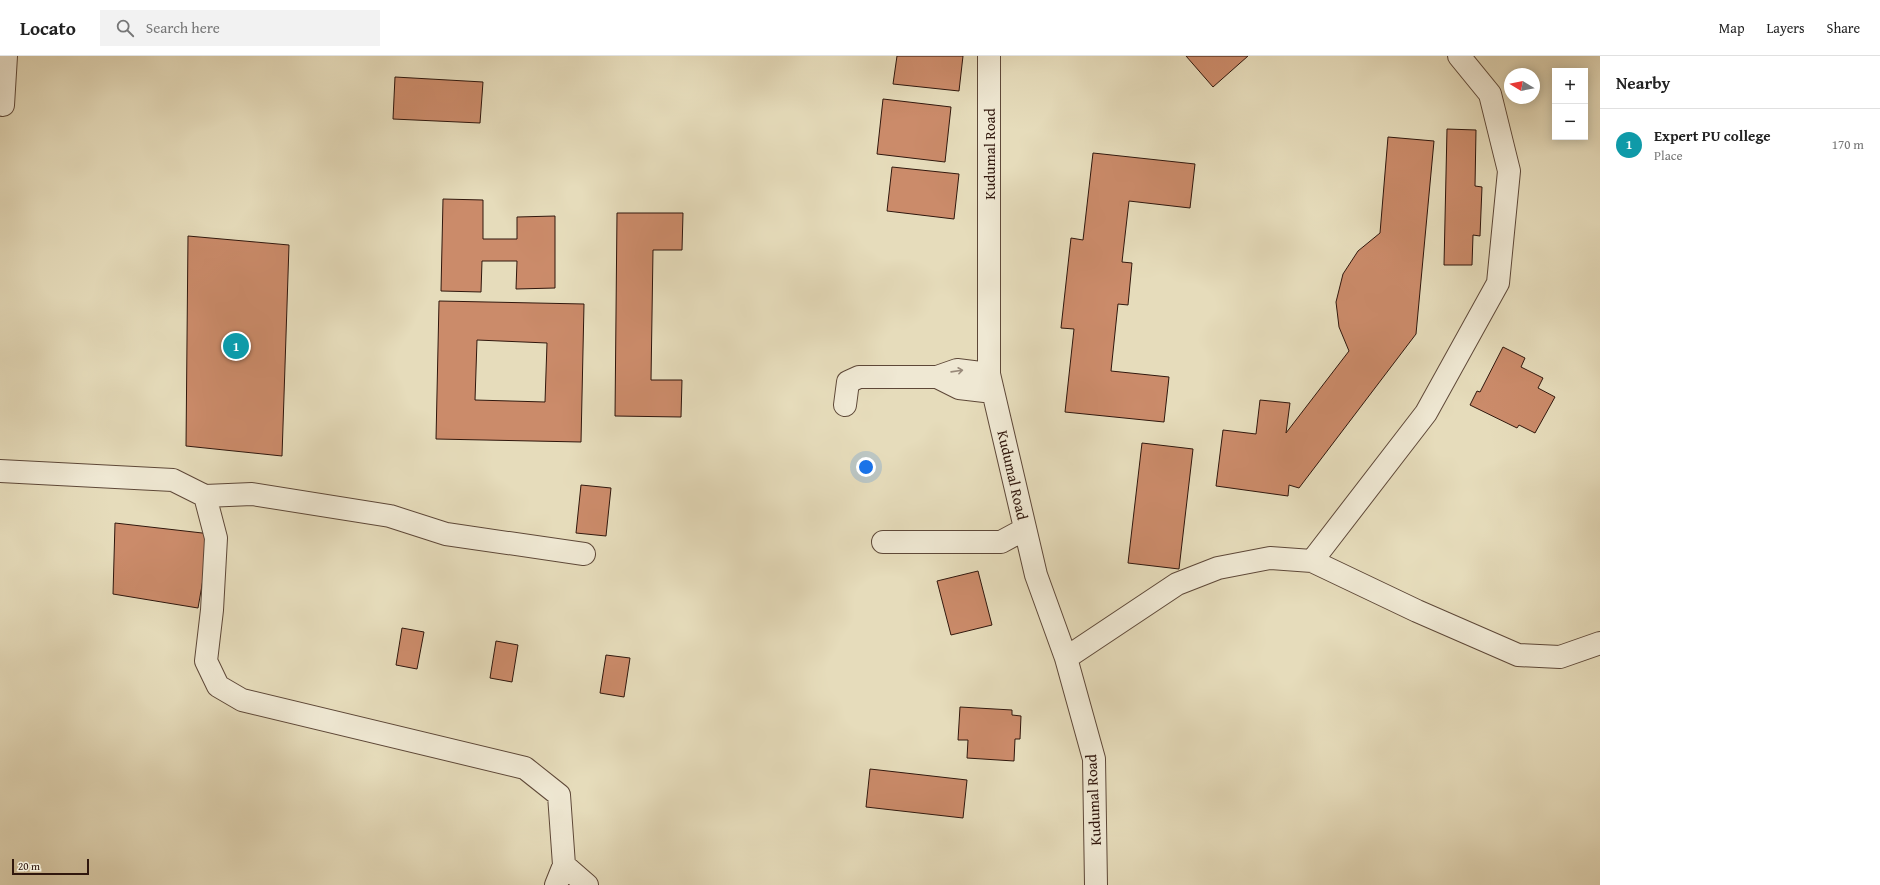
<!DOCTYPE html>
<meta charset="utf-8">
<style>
:root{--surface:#fff;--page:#f2f2f2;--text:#222;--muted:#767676;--line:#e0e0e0;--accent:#8f2418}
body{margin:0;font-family:"Gentium Book Plus",serif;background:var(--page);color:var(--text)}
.controls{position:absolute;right:12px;top:12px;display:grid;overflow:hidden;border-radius:0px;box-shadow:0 2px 10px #0003}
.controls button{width:36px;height:36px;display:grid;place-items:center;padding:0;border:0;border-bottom:1px solid var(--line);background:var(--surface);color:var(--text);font:20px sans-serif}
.compass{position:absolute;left:1504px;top:12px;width:36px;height:36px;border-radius:50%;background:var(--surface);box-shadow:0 2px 10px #0003;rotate:280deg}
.scale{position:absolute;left:12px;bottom:10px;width:77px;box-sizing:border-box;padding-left:4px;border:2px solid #30170d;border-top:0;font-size:11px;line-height:14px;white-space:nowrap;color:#30170d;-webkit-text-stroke:3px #efe8d3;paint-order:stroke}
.you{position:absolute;left:866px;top:411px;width:14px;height:14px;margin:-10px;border:3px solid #fff;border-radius:50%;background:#1a73e8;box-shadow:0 0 0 6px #1a73e833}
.badge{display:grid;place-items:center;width:26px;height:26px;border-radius:50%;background:var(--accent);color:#fff;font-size:13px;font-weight:700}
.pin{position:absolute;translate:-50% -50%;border:2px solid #fff;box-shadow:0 1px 4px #0006}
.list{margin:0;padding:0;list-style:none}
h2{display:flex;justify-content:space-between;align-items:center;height:52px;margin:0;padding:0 16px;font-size:17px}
h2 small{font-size:13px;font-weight:400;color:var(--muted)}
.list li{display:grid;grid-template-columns:26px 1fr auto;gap:12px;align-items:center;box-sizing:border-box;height:72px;padding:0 16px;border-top:1px solid var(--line)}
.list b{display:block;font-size:15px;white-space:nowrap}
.list p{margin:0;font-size:13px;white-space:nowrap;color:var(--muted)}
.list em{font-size:13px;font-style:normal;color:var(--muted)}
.icon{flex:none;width:22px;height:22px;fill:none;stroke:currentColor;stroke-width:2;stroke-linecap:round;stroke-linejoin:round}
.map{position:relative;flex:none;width:1600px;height:829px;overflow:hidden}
header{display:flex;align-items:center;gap:24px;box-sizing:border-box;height:56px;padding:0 20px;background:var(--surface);border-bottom:1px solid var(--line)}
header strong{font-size:19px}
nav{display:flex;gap:22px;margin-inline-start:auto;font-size:14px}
.search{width:280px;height:36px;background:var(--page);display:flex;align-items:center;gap:10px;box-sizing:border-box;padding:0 14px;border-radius:0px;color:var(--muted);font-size:15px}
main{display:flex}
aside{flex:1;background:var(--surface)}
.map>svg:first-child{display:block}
</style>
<header>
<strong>Locato</strong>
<div class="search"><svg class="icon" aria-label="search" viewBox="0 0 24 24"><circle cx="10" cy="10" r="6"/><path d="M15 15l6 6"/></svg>Search here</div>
<nav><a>Map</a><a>Layers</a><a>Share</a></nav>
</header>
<main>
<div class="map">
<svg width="1600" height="829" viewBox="0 0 1600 829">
<rect width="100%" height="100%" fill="#e6dcbb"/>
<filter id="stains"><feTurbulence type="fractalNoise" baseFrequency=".005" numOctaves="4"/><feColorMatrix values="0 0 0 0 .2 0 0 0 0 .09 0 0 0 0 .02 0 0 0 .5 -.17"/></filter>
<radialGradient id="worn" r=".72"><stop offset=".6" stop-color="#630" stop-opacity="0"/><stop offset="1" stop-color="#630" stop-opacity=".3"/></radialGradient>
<path fill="#cb8b6a" stroke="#30170d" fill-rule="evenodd" d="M897,0H963L959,35L893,28Z
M1186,0H1248L1213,31Z
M395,21L483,26L480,67L393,63Z
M883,43L951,51L945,106L877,98Z
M1447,73L1476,74L1475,130L1482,131L1480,180L1473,179L1472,209H1444Z
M1388,81L1434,85L1416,278L1299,432L1289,429L1288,440L1216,430L1223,374L1256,378L1260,344L1290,347L1286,377L1349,295L1339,271L1336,246L1343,218L1358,195L1380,177Z
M1093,97L1195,108L1190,152L1129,145L1122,206L1132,207L1128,249L1118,248L1111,315L1169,321L1164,366L1065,356L1074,273L1061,272L1071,182L1083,184Z
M892,111L959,118L954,163L887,155Z
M443,143L483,144V183H517V161L555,160V232L516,233L517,205H482L481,236L441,235Z
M617,157H683L682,194H653L651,324H682L681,361L615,360Z
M188,180L289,189L282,400L186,390Z
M439,245L584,248L581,386L436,383ZM477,284L547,287L545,346L475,344Z
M1503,291L1525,302L1521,311L1543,322L1538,332L1555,341L1535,377L1519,369L1517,372L1470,349L1477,335L1480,336Z
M1142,387L1193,393L1179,513L1128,507Z
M581,429L611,432L606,480L576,477Z
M115,467L211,478L198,552L113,538Z
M978,515L992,569L951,579L937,525Z
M402,572L424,576L417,613L396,609Z
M496,585L518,589L512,626L490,622Z
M606,599L630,602L624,641L600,637Z
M960,651L1012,654V659L1021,660L1020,683H1015L1014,705L967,702L968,684H958Z
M870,713L967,724L963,762L866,751Z"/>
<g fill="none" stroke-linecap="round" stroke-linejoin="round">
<defs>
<path id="minor" d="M989,0V318L1036,519L1066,602L1094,703L1096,829
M3,49L6,0
M989,318L957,314L937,321L959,332L993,336
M845,349L848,326L859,321H937
M0,415L173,424L205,440L216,482L212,554L206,605L218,630L242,644L525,712L559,739L564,809L587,829
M205,440L252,438L390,460L446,478L584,498
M883,486H1001L1025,473
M1312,505L1417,555L1518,599L1560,601L1600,587
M1066,602L1177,528L1218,512L1270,502L1312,505L1426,357L1498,227L1509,115L1490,38L1459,0
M556,829L564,809"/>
</defs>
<use href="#minor" stroke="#5e4838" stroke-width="24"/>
<use href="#minor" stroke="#efe8d3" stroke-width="22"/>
</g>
<defs><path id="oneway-shaft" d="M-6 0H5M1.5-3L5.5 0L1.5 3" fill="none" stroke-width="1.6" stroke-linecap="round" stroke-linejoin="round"/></defs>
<use stroke="#998a7a" href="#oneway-shaft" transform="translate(957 315) rotate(-8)"/>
<g text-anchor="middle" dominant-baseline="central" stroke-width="3" stroke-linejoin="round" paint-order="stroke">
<g font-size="15" fill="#30170d" stroke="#efe8d3">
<text transform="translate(989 98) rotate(-90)">Kudumal Road</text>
<text transform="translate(1013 419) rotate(77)">Kudumal Road</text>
<text transform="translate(1093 744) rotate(-93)">Kudumal Road</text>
</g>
</g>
<rect width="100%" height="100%" filter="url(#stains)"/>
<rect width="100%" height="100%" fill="url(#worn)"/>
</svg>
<div class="controls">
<button>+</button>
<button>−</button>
</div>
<svg class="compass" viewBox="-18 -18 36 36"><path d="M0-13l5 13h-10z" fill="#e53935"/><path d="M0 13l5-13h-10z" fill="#767676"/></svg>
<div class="scale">20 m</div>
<div class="you"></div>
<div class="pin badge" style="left:236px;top:290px;background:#0f9aa8">1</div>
</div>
<aside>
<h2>Nearby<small></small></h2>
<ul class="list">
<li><span class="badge" style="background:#0f9aa8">1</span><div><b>Expert PU college</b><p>Place</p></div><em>170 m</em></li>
</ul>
</aside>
</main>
